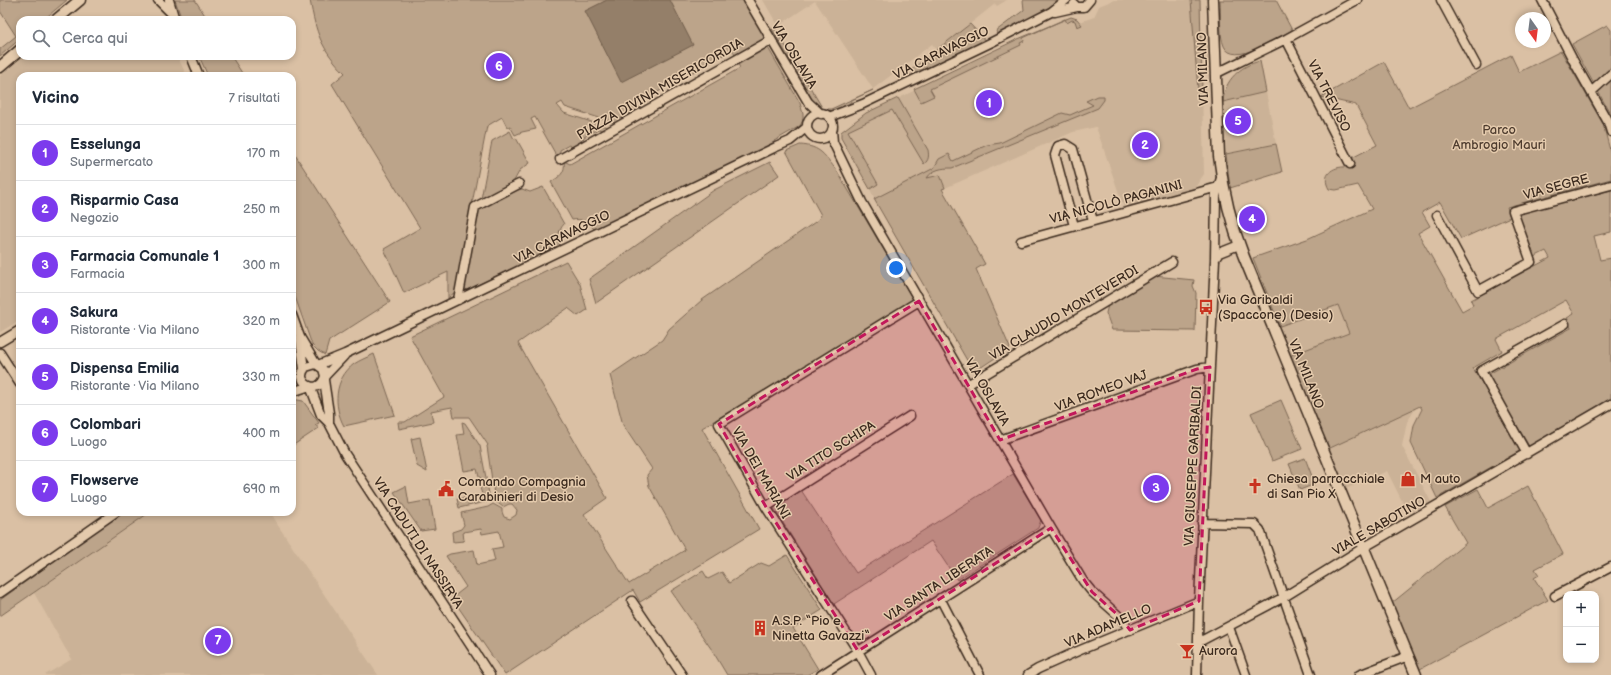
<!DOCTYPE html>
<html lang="it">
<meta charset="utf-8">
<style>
:root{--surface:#fff;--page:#f2f2f3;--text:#1f2937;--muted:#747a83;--line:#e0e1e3;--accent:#7c3aed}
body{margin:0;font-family:"Balsamiq Sans",sans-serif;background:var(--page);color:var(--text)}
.controls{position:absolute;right:12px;bottom:12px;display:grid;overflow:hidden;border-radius:8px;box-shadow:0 2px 6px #0003}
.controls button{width:36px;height:36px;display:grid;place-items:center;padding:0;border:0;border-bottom:1px solid var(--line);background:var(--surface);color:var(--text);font:20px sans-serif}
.compass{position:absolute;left:1515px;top:12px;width:36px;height:36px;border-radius:50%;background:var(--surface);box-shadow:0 2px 6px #0003;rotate:166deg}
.you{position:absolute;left:896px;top:268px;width:14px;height:14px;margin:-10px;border:3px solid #fff;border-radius:50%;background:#1a73e8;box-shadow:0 0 0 6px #1a73e833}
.badge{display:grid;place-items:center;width:26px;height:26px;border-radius:50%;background:var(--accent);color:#fff;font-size:13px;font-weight:700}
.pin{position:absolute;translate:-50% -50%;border:2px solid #fff;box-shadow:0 1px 4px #0006}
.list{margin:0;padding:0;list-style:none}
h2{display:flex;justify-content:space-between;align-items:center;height:52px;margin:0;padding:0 16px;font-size:17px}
h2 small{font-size:13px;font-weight:400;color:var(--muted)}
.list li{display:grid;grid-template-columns:26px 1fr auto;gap:12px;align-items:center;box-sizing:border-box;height:56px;padding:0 16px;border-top:1px solid var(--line)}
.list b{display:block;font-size:15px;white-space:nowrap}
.list p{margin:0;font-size:13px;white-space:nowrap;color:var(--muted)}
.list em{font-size:13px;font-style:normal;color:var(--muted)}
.icon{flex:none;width:22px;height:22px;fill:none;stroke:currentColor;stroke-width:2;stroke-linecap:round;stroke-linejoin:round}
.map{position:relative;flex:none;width:1611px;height:675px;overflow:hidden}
.search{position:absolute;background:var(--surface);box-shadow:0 2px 6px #0003;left:16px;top:16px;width:280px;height:44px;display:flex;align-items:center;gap:10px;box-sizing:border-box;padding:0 14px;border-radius:12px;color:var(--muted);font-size:15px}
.panel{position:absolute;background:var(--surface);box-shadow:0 2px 6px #0003;left:16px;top:72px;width:280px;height:444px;border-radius:12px}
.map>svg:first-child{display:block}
</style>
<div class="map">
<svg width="1611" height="675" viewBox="0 0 1611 675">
<rect width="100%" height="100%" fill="#dac0a4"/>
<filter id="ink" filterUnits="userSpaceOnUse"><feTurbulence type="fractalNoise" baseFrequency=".025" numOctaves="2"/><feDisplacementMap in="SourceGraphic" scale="8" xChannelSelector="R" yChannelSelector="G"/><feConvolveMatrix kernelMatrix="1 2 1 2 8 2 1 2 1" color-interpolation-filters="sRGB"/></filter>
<g filter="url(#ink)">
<path fill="#cbb297" d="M763,0H1007L997,6L995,4L937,50L932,44L873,89L815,1L778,26Z
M1114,0H1200L1204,174L1194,189L1124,208L1096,127L1073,132L945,188L940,175L877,205L870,189L841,138V132L859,118L1018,39L1065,18L1071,17L1075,18L1080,22L1094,17L1099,6Z
M23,56H177L187,76H20V320L0,332V76Z
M1266,92L1276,144L1226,154L1223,102Z
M1338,304L1349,333L1291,355L1280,326Z
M1416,408L1407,422L1402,446L1431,502L1408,513L1387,471L1346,489L1328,449Z
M150,512H269L378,675H45L72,659L65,648L34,593Z"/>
<path fill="#bca48a" stroke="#7c6754" d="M0,0H67L43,20H20V39L0,56V49L16,36L0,11Z
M175,0H195L208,20H182Z
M310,0H743L765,38L735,55L732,50L633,106L635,112L615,123L565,107L562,102L557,105L564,113L607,127L602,130L598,129L584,137L583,140L572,147L569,145L560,150V154L556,155L535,117L531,119L536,129L522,132L515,135L510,126L507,127L502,117L487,126L455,292L449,297L448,300V272L404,293L384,249L420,228L332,84L345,73C321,49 316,33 310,0Z
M1023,0H1059L1046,10L998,35L996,31L1024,10Z
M1191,0H1200L1202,90H1198Z
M1220,0H1276L1292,30C1278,37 1233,68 1224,46C1219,35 1221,13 1220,0Z
M1071,17L1077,19L1082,25L1077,27L1075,21L1072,20L1067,23L1065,19L1023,38L1024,41L1020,43L1021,45L930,89L934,96L921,102L914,89L1018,39Z
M970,24L983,38L984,42L914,76L912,69Z
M1607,25L1611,30V115L1572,44Z
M775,28L823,109H831L873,90L852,100L846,108L825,114L816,106L772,29Z
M767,46L800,103L803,114V120L800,126L774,141L775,143L595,230C588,222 582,218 572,220L551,182C559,177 566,173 564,161L570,164L740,68L737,62Z
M1561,51L1603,124L1611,154V179L1507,207L1510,217L1461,239L1440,202L1422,212L1430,226L1418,233L1462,311L1473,305L1471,300L1550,258L1546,251L1534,257L1518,214L1611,190V232L1594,236L1600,260L1611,258V398L1529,446L1487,375L1571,328L1567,318L1574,314L1566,300L1496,339L1502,351L1473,368L1521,450L1437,498L1411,443L1414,425L1422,409L1420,406L1328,449L1289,356L1349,333L1338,305L1280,326L1253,258L1307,239L1372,209L1358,185L1336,190L1329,189C1321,175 1332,166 1347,167L1344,162L1377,145L1356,105L1321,97L1384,62L1409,108L1511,55L1519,72Z
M199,56H231L244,76H208Z
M1260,61L1266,92L1223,102C1224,80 1240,66 1260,61Z
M1097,96H1104V100L1098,108L952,168C942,168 933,169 927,178L940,175L945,188L942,189L985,264L976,269L1010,348L977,370L972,369L874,199L934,168L939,159L949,154L953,161L987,145L1000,143L1062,113L1070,115L1093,105L1086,101Z
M898,98L928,150C929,156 929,160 924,164L892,110L848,131L878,184L870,189L841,138V132L866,113Z
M510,131L514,139L516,138L530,163L520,170L514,181L481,199L492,141Z
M1276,144L1282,172L1230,188L1226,154Z
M800,145C821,146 825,156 837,171L914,301L702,428L759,529L640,602L633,590L505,675L452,598L466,587L446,556L450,554L474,550L477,565L495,561L492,549L503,547L499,531L482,534L481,529L463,532L464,541L453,542L452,532L461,529L464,525L461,513L488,507L493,504L502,509V512L504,517L510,519L516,515L517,510L512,504H509L503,507L495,501L487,446L488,445L469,417H454L452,407L431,411L433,422L399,429L398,422H405L444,397L410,336L566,261L580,284L587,310L578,316L568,308L518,343L607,498L584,514L629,584L685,550L649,486L647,475L652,469L623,425L610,375L662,340L669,329L702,300L818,220L821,215L786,151Z
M292,150L390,302L329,341L325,355L318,351L312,345L292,288Z
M770,162L779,175L596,303L589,279L714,190Z
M543,187L564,224C558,231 557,238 560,246L467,290L464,288L478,210L518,190L522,189L530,192Z
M1154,276L1194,280L1193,286L1196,293L1195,331L1112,330L1106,313L1108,305Z
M374,354L395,415L344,426C333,406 334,379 354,364C360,360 368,357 374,354Z
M292,399L303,401L319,423L315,425L319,428L292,446Z
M1281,400L1302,449L1272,461L1251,413Z
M462,422L465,423L480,446L490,499L482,494L480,488L483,485L482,479L479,477L477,469L464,471L457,435L464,434Z
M420,437L427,472L417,466L411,439Z
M1305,458L1315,484L1300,490L1289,464Z
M1013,474L1041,520L1038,528L957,580L931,541L834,604L773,507L801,490L856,573Z
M406,486L409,504L430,500L435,529L421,531L394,492Z
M1528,486L1563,554L1535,569L1539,575L1534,578L1548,600L1420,669L1392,603L1466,543L1445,507L1478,489L1488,508Z
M478,495L489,501L459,508L457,499Z
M123,512H150L0,616V600Z
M787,555L822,610L793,628L818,669L807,675H727L712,650L671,591L703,571L708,579L722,572L729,583L761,563L769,566Z"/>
<path fill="#947f69" stroke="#705d4b" d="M607,0H670L693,45L621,82L585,11Z"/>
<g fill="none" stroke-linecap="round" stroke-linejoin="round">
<defs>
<path id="minor" d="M158,0L172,14
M169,0L175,20
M748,0L808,102L821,114
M1441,0L1476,65
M1542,0L1573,60L1608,122L1611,132
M1074,4L1077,7H1084L1090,0
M1055,12L1077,7
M1286,39L1350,164
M191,56L199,76
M1217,73L1286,39L1357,0
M1591,92L1611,74
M807 126a13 13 0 1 1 26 0a13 13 0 1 1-26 0Z
M829,117L863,104L990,43L1051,12L1066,0
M832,130L833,142L862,202L1051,528L1083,581L1092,592L1120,617L1130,630
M560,159L771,40
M1437,215L1478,291L1531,262L1513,211L1611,185
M1074,226L1055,155L1058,146L1065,144L1073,149L1093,221
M1021,241L1218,187
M1215,259L1219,253L1239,245
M458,300L475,207L519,184
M292,315L300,337L316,364
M300,340L304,369
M0,342L20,330
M0,353L20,384
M318,365L345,354L776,147L790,141L807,127
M325,376L323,369L316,364L306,367C292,382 319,398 325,376L344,356
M324,380L329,413V423
M969,384L1172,262
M292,392L310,386L321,415L329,423L345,454L490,675
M1000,440L1197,369L1210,367
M1527,454L1481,371L1565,324
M766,507L910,416
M1202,523L1254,524L1260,530L1311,675
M0,593L116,512
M1555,596L1611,567
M940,598L980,675
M632,601L682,675
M1229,627L1246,675
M1199,642L1284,597L1363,548L1611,404
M821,675L1051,528
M871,675L858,651L766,507L719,424L919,301
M1028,675L1038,669L1078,651L1199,601
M1197,675L1199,601L1215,259L1216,194L1221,178
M1359,675L1408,656"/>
<path id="major" d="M1213,0L1219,156C1223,191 1231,224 1244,257L1416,675
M56,20L80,0
M0,67L20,50"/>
</defs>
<use href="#minor" stroke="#3b2a1e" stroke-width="11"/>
<use href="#major" stroke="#3b2a1e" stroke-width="13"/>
<use href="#minor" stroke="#e4caac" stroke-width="8"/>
<use href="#major" stroke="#e4caac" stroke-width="10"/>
</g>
</g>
<path fill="#c2185b" fill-opacity="0.2" stroke="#c2185b" stroke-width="3" stroke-dasharray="8 5" stroke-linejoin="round" d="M919,301L1000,440L1197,369L1210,367L1199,601L1130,630L1120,617L1092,592L1051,528L858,651L766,507L719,424Z"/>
<defs>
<symbol id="bus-bare" viewBox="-9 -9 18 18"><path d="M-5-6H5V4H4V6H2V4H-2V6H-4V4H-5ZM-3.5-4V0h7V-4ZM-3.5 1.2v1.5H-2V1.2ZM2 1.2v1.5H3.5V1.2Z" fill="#c8321e" stroke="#e4caac" stroke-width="2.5" paint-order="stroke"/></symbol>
<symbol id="shop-bare" viewBox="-9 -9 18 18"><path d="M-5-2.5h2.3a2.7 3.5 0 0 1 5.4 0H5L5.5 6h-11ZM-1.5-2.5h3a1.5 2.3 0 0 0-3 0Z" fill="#c8321e" stroke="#e4caac" stroke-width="2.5" paint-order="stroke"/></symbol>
<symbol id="church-bare" viewBox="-9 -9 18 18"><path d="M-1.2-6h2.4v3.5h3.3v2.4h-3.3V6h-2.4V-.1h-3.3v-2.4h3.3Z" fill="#c8321e" stroke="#e4caac" stroke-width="2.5" paint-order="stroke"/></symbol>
<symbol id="civic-bare" viewBox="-9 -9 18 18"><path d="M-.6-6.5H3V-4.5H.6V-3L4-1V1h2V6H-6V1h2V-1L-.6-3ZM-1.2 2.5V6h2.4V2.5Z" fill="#c8321e" stroke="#e4caac" stroke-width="2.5" paint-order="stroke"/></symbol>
<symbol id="building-bare" viewBox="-9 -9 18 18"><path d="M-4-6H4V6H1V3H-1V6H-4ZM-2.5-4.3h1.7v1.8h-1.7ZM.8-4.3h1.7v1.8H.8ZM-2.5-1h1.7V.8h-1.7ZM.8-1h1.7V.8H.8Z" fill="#c8321e" stroke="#e4caac" stroke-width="2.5" paint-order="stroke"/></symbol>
<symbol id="bar-bare" viewBox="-9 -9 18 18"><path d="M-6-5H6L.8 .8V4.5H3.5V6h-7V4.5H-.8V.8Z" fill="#c8321e" stroke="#e4caac" stroke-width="2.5" paint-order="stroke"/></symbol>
</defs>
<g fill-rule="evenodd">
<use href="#bus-bare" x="1195" y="296" width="22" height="22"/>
<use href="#shop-bare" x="1397" y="468" width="22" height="22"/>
<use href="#church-bare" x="1244" y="475" width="22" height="22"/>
<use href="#civic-bare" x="435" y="478" width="22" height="22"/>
<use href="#building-bare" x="749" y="617" width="22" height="22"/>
<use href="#bar-bare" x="1176" y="640" width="22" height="22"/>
</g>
<g text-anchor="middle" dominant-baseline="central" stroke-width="3" stroke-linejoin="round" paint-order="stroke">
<g font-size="13" fill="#3b2a1e" stroke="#e4caac">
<text transform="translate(941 53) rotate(-26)">VIA CARAVAGGIO</text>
<text transform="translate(794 55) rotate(59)">VIA OSLAVIA</text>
<text transform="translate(1203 69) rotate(-92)">VIA MILANO</text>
<text transform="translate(660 89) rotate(-30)">PIAZZA DIVINA MISERICORDIA</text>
<text transform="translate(1329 96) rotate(63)">VIA TREVISO</text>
<text transform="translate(1556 187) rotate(-15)">VIA SEGRE</text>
<text transform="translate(1116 202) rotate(-15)">VIA NICOLÒ PAGANINI</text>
<text transform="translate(562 237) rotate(-26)">VIA CARAVAGGIO</text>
<text transform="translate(1064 313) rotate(-31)">VIA CLAUDIO MONTEVERDI</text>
<text transform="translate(1306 374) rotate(68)">VIA MILANO</text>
<text transform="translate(1101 391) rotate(-20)">VIA ROMEO VAJ</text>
<text transform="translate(987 392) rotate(60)">VIA OSLAVIA</text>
<text transform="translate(831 451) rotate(-32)">VIA TITO SCHIPA</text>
<text transform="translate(1193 466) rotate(-87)">VIA GIUSEPPE GARIBALDI</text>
<text transform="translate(761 473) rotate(60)">VIA DEI MARIANI</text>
<text transform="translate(1379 526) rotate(-30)">VIALE SABOTINO</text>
<text transform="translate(418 543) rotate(57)">VIA CADUTI DI NASSIRYA</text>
<text transform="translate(939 584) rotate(-33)">VIA SANTA LIBERATA</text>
<text transform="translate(1108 626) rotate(-23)">VIA ADAMELLO</text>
</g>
<g font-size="13" fill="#4e3c2e" stroke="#e4caac">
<text x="1499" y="130">Parco<tspan x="1499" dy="15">Ambrogio Mauri</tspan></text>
</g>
<g font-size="13" fill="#3b2a1e" stroke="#e4caac" text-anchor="start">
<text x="1218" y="300">Via Garibaldi<tspan x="1218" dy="15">(Spaccone) (Desio)</tspan></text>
<text x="1267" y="479">Chiesa parrocchiale<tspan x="1267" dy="15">di San Pio X</tspan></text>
<text x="1420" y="479">M auto</text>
<text x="458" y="482">Comando Compagnia<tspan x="458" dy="15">Carabinieri di Desio</tspan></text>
<text x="772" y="621">A.S.P. “Pio e<tspan x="772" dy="15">Ninetta Gavazzi“</tspan></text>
<text x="1199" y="651">Aurora</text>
</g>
</g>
</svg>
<div class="controls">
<button>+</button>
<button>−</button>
</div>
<svg class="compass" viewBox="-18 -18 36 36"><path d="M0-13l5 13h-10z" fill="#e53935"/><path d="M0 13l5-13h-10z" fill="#747a83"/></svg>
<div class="you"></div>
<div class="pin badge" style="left:989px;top:103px">1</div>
<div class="pin badge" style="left:1145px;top:145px">2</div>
<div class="pin badge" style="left:1156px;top:488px">3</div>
<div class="pin badge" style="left:1252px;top:219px">4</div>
<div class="pin badge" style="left:1238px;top:121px">5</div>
<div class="pin badge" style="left:499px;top:66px">6</div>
<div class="pin badge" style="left:218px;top:641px">7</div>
<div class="search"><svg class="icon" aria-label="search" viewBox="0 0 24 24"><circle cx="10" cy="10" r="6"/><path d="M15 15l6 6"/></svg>Cerca qui</div>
<section class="panel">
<h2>Vicino<small>7 risultati</small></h2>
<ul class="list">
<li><span class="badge">1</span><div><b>Esselunga</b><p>Supermercato</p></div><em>170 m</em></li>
<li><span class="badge">2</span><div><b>Risparmio Casa</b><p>Negozio</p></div><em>250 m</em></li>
<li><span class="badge">3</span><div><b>Farmacia Comunale 1</b><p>Farmacia</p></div><em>300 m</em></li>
<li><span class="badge">4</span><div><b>Sakura</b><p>Ristorante · Via Milano</p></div><em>320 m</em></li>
<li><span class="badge">5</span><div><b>Dispensa Emilia</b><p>Ristorante · Via Milano</p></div><em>330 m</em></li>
<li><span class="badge">6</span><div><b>Colombari</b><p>Luogo</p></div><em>400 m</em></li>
<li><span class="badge">7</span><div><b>Flowserve</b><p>Luogo</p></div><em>690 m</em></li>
</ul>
</section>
</div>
